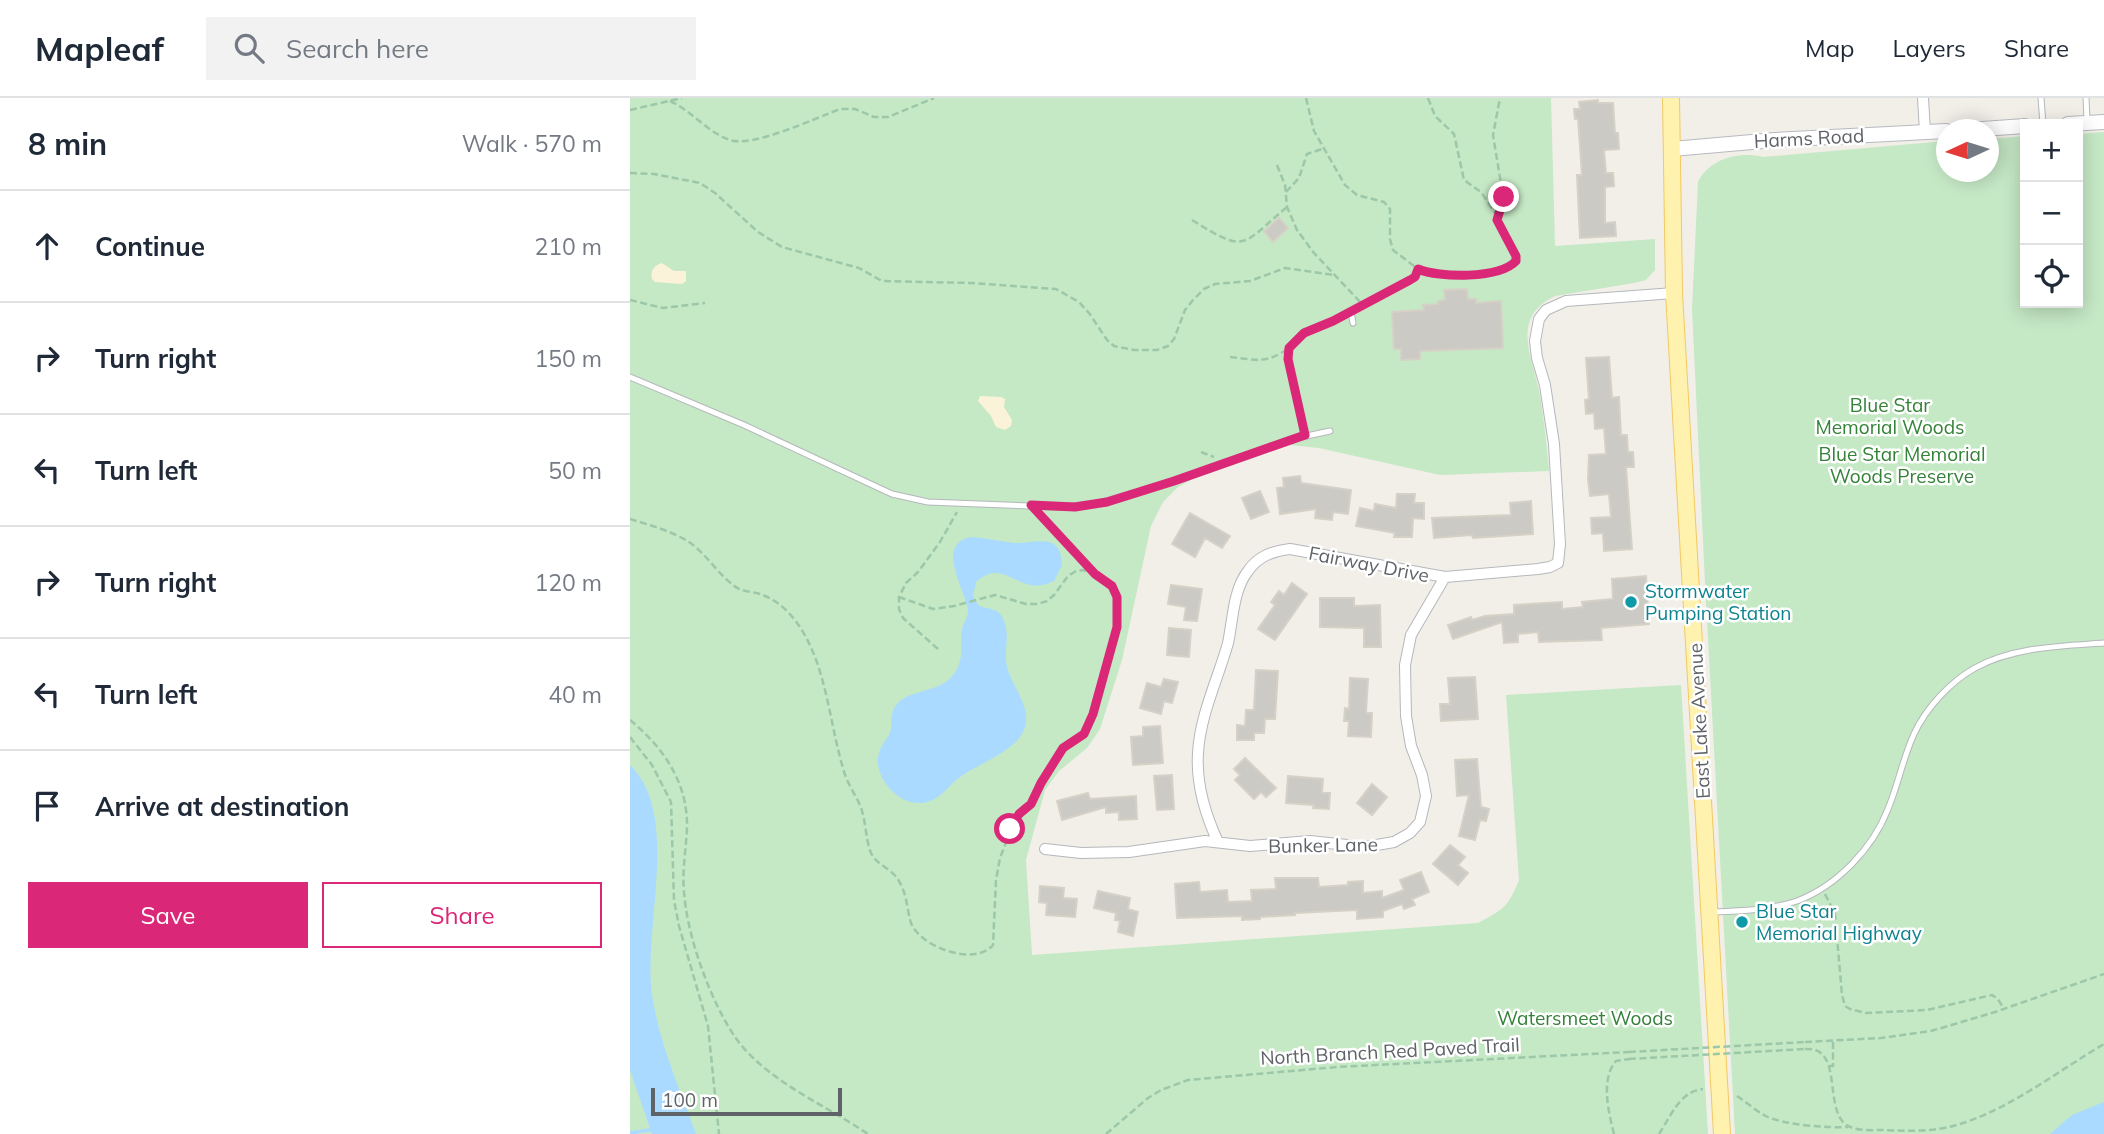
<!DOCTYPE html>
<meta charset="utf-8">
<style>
:root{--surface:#fff;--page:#f2f2f3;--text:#1f2937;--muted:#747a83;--line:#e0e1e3;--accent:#db2777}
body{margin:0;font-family:Mulish,sans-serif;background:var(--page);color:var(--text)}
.controls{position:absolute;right:21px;top:21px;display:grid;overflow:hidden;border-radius:0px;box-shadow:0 4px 18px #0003}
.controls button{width:63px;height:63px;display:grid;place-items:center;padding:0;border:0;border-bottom:2px solid var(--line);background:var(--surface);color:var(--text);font:35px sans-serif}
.compass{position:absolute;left:1306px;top:21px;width:63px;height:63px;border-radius:50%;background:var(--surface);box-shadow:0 4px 18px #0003;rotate:266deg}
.scale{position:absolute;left:21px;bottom:18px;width:191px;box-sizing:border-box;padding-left:7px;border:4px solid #5f6368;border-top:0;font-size:19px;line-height:24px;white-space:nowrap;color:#5f6368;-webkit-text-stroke:5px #fff;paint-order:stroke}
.stop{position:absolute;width:21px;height:21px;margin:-16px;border:5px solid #db2777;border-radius:50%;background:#fff}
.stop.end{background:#db2777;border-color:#fff;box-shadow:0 2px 7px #0008}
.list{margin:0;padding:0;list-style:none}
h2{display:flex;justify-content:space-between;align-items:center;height:91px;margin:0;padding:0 28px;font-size:30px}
h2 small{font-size:23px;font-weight:400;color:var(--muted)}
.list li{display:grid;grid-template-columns:46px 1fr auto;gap:21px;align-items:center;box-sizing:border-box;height:112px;padding:0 28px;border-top:2px solid var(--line)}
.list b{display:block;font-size:26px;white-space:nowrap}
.list em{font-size:23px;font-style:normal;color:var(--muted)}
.actions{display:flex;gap:14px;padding:21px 28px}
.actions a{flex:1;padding:16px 0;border:2px solid var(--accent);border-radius:0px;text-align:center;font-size:24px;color:var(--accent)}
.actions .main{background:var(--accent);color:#fff}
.icon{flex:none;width:38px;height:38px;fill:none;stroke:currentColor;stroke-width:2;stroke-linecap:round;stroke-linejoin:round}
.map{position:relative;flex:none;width:1474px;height:1036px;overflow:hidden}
header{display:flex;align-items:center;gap:42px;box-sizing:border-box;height:98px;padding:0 35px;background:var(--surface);border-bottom:2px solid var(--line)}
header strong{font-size:33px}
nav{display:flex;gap:38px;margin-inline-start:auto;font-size:24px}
.search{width:490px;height:63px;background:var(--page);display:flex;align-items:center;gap:18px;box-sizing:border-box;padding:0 24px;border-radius:0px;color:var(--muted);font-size:26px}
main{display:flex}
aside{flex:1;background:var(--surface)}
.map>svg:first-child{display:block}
</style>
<header>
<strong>Mapleaf</strong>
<div class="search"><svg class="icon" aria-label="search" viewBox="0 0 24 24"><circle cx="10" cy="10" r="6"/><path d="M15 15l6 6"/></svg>Search here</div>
<nav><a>Map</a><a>Layers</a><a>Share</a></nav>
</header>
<main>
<aside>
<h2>8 min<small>Walk · 570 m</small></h2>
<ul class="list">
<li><svg class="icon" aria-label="ahead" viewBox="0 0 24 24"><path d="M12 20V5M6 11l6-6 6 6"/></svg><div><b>Continue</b></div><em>210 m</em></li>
<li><svg class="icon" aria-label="right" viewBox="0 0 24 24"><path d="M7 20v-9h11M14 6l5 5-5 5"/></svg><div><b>Turn right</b></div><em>150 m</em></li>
<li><svg class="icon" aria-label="left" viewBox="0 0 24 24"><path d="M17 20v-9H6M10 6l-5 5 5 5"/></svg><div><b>Turn left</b></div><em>50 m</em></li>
<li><svg class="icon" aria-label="right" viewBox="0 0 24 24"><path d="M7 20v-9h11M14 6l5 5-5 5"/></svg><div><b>Turn right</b></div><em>120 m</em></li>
<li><svg class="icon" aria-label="left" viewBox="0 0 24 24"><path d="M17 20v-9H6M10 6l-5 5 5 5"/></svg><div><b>Turn left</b></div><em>40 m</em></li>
<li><svg class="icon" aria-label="arrive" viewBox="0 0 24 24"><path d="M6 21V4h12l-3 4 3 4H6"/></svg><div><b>Arrive at destination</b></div></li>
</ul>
<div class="actions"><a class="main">Save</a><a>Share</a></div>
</aside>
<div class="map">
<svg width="1474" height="1036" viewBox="0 0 1474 1036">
<rect width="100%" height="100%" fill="#f1efe8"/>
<path fill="#c5e8c5" d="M0,0H921L925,148L1025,141V172L1016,182L1004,185L925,198C879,220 903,260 910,297C914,323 917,347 919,373L810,377L689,350L660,347L563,381L548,389L533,404L521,428L492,562L470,631L457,650L429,673L415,692L396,762L402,857L848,825C874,811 878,809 889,782L876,597L1051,587L1078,1036H0Z
M1474,34V1036H1105L1075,485L1062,211L1068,84C1079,61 1109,53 1133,59L1316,43V74H1358L1359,41L1395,38V205H1448V36Z"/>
<path fill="#fbf3d9" d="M32,165L44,173H56V183L52,186L25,184L22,181C20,173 24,167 32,165Z
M350,298L371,299L375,301L374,309L382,322L381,328L375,332L366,329L361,318L348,303Z"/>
<path fill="#aadaff" d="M342,439C357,440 371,444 386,445C406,446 431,433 432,467L424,483C388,501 376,457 346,484L343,498L348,507C356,512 366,509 371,517C382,533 373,552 377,569C382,588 401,609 395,629C387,655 344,666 325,683C317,690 311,699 300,703C275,713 246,685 248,660C249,647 259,641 261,631C262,622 260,614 267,606C284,587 324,599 331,558C332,549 330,540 332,531C334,524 339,518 338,511C335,493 304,444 342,439Z
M0,667C53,719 10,835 23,903C31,949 50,992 66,1036H22L0,972Z
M1474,1004V1036H1420L1442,1017Z"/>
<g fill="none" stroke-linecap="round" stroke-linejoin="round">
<path stroke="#aadaff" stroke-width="3.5" d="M0,1035L26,1031"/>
</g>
<path fill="#cccac5" stroke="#d6d1c6" stroke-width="2" d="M968,2V5H983L985,35H988L989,51L974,52L976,75H983L984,88L975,89V125L985,124L986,138L950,140L947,77H952L948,21H945L944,11H950L949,4Z
M649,120L658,130L643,144L634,133Z
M837,191L838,201H846V205L871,203L873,250L790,253V261L771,262V251H764L762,214L794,212L793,207L808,206V203L815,202L814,192Z
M979,259L982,300L989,299L991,337H997L998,354H1003L1004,369H996L1002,451L974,453L973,435L962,436L961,420L981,419L979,396L960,398L958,381L959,357L976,356L974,330L965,331L964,315L956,316L955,302L959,301L956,260Z
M670,378L671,385L721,392L718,416L703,414L702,422L685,420L686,411L650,416L647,390L654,389L653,380Z
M630,393L639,414L621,421L612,400Z
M767,396H785L784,405H794V421L783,420L782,439H764L765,435L726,428L730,410L744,413L745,406L766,410Z
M901,403L903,436L843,440L842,437L804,440L802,420L881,417L880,405Z
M560,415L600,438L592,450L575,440L565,459L542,446Z
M1016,478L1019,526L971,530L972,542L909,544L908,534L888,536V544L874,545L872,524L823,541L818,527L841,519L842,522L855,518L884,516V507L932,504V511L953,509L952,504L983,501L982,481Z
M662,485L677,496L645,542L628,531L645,507L641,504L649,493L654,497Z
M541,487L572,491L567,523L554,522L556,509L538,506Z
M690,500H724V508L750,507L751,549H734V530L690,529Z
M539,530L561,532L559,559L537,557Z
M626,572L648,573L645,621H635L634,635H624V642H607V627L615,628L616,612H624Z
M845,579L848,621L811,623L810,606H820L818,580Z
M720,580L738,581L736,615H742L741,639L718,638L719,623H714L715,610L719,611Z
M534,581L548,584L542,605L534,603L531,616L510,610L517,585L531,589Z
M530,628L533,665L503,667L501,639L513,638V629Z
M615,660L646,690L636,699L631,694L624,701L605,682L610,677L604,671Z
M847,661L851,709L859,711L856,723L850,722L845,742L829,738L839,697L827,698L825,662Z
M542,677L544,711L527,712L524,678Z
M658,678L693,681L692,695H700L699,711L683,710L684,707L656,705Z
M742,686L757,699L742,717L727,705Z
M458,695L460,701L506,698L507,721L489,722V714L476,715V709L432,722L427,703Z
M820,747L835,759L828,767L838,775L828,787L803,766Z
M791,774L799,794L782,801L785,807L774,811L772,806L753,813V819L727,821V812L665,815V817L630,819V821L612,822V818L547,820L545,786L569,784L570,794L597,792L598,804L622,803L621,792L646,791L645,780H688L689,789L718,787V784L733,783V795L752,793V800L774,792L770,782Z
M410,788L434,790L433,800L447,801L445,819L416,817L417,805L409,804Z
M468,793L500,800L498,811L508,814L503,838L488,834L490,823L485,822L486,815L464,810Z"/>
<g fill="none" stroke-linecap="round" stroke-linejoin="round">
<defs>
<path id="service" d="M1411,0L1413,26
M1456,0L1457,22
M721,214L723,225
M0,279L114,327L262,396L298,404L426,409L465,406L544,383L658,342L700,333
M1083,814C1111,813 1140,812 1167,803C1207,788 1243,750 1258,711C1268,687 1273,660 1284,636C1296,610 1320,584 1345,570C1383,549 1431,548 1474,545"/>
<path id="minor" d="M1293,0L1295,34
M588,744C575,716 566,686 568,655C570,617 588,581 598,545C603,522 603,492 618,473C628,458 643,453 660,451L815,479L908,471L920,469L928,465L930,446L924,346L915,287L907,260L905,243L909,221L916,212L936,203L1044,195
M415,751L451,755L499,754L575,743L620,748L680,743L735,749L764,744L780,735L790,724L796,698L792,677L781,648L776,618L775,567L781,537L815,479"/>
<path id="secondary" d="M1438,26L1474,24
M1338,32L1395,28
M1042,51L1145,42L1316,33"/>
<path id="primary" d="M1041,0L1044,195L1092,1036"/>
</defs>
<use href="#service" stroke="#b5b8bc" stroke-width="7"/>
<use href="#minor" stroke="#b5b8bc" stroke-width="12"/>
<use href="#secondary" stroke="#b6babf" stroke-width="16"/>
<use href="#primary" stroke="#f2c960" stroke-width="18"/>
<path stroke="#9cc7a9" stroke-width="2.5" stroke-dasharray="7 3.5" stroke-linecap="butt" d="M676,0L684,33L715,87L727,97L754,104L760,111V141L763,152L788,171L808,175H862L878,170L885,163L884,151L867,122L874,104L863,37L870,0
M798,0L805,18L824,36L834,82L851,94L867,118
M40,3C62,13 77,34 100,42C122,50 186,20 210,11H225L244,19H258L304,0
M0,12L52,0
M647,67L655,87L657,109L667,132L684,155L733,207
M0,75L24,76L70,85L85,95L128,134L152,149L229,170L252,183L341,185L426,191L449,204L459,215L477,242L484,248L504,252H527L538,248L544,241L555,212L563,202L574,191L585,186L620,183L655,170L704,177
M656,94L669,80L677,56L695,50
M562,122C618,157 611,147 657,109
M0,202L33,210L75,205
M730,209L780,182L785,179L788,172
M600,259C627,262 636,266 659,250
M674,330L663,289L658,260L659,250L674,235L714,217
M571,354L584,359
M410,417L463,473
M0,421C19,427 42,433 59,444C77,456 91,481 109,491C117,494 127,494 135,498C150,504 161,516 170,529C197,571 199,623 213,670C217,687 228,699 232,713C236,726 236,743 241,755C247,768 264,771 270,785C277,797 277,812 281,825C290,849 345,869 363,847L366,782L370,760L386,719L398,710L433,650L448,642L456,630L482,551L487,529V499L482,488L472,479L453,472L446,473L438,478L424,497L417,503L408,506H396L365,497L324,508L303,511L269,499
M308,551L273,520L269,511V499L276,485L288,474L310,444L327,414
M0,622C34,650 58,685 57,730C56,752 52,773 54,794C57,838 80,902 105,939C136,983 194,1006 238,1036
M0,639L22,667L41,704L44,802L49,828L78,928L89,1036
M1195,796L1205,816L1212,897L1215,908L1220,911L1236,915L1297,912L1362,897L1368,901L1374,911
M1175,944L1251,940L1301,933L1365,914L1474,876
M1175,951C1212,948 1195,1004 1213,1024C1222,1034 1241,1032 1254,1032C1277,1033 1300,1034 1323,1028C1376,1014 1428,973 1474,946
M1199,968H1203V942
M1107,998C1116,1004 1125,1012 1134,1017C1151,1027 1198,1030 1218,1029
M476,1036L518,1000L531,992L558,982L707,969L999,954
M984,1036C979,1016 970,981 986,963L999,961
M1029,1036C1041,1018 1050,993 1073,991"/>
<use href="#service" stroke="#fff" stroke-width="5"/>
<use href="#minor" stroke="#fff" stroke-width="10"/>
<use href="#secondary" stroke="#fff" stroke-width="14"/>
<use href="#primary" stroke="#fff2af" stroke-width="16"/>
<path stroke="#9cc7a9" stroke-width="2.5" stroke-dasharray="7 3.5" stroke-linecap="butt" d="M999,954L1175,944
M999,961L1175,951"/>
</g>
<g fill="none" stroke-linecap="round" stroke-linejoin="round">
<path stroke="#db2777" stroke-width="9" d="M380,731L389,716L401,706L411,685L433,650L454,636L463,616L487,529V499L482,488L465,476L401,407L445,409L477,404L544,383L675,337L658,261L659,250L674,235L703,223L780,182L785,179L788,171C809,180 869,181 886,163V158L867,122L874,99"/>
</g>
<g fill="#0f9aa8" stroke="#fff" stroke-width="2.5">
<circle cx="1001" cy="504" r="7"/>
<circle cx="1112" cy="824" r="7"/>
</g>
<g text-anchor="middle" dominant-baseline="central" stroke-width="5" stroke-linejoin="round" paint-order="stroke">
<g font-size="19" fill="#5f6368" stroke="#fff">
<text transform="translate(1179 40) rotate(-3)">Harms Road</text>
<text transform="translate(739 466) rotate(11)">Fairway Drive</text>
<text transform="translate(1069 623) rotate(-93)">East Lake Avenue</text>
<text transform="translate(693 747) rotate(-1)">Bunker Lane</text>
<text transform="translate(760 953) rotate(-3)">North Branch Red Paved Trail</text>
</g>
<g font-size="19" fill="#348238" stroke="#fff">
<text x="1260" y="307">Blue Star<tspan x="1260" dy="22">Memorial Woods</tspan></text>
<text x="1272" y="356">Blue Star Memorial<tspan x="1272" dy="22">Woods Preserve</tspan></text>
<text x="955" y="920">Watersmeet Woods</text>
</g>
<g font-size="19" fill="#0d838f" stroke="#fff" text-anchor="start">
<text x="1015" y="493">Stormwater<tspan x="1015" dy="22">Pumping Station</tspan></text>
<text x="1126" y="813">Blue Star<tspan x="1126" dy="22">Memorial Highway</tspan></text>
</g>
</g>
</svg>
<div class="controls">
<button>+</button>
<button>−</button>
<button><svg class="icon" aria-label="locate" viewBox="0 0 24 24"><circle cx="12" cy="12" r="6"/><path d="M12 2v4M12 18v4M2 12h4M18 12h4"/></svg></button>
</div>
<svg class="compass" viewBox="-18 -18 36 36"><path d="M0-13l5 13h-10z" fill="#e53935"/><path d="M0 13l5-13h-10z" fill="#747a83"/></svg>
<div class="scale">100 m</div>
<div class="stop" style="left:380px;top:731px"></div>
<div class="stop end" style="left:874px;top:99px"></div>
</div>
</main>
